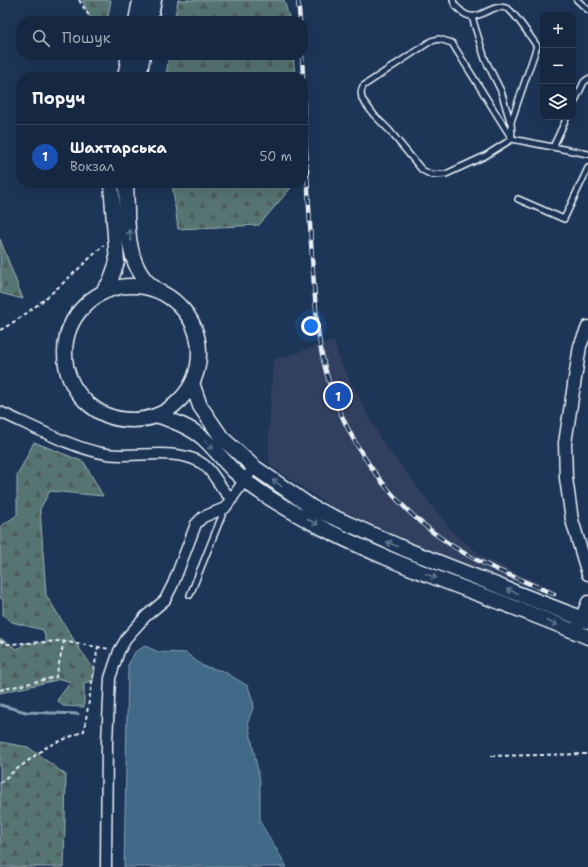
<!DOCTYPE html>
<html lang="uk">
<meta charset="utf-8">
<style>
:root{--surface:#162841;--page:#1f3048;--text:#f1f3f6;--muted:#9ea6b1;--line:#35445a;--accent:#ea580c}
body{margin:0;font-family:"Shantell Sans",sans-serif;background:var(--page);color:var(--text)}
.controls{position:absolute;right:12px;top:12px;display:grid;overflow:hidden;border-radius:8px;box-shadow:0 4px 16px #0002}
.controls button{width:36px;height:36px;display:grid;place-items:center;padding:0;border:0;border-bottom:1px solid var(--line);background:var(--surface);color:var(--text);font:20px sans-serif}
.you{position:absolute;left:311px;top:326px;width:14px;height:14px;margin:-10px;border:3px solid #fff;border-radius:50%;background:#1a73e8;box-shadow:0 0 0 6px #1a73e833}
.badge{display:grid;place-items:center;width:26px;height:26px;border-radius:50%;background:var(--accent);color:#fff;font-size:13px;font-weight:700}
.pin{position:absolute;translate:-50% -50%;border:2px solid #fff;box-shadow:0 1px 4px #0006}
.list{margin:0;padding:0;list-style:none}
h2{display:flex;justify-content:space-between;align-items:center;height:52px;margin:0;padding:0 16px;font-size:17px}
h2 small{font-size:13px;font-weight:400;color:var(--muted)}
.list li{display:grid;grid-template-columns:26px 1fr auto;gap:12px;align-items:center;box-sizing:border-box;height:64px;padding:0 16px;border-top:1px solid var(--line)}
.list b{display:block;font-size:15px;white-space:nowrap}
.list p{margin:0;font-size:13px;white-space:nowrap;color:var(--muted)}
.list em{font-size:13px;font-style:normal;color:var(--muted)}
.icon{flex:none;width:22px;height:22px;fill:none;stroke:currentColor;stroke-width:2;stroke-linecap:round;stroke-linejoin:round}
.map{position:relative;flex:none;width:588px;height:867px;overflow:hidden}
.search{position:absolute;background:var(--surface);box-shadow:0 4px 16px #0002;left:16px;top:16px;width:292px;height:44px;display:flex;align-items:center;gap:10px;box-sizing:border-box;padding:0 14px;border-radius:16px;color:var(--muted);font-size:15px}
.panel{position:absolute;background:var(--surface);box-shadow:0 4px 16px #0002;left:16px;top:72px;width:292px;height:116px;border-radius:16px}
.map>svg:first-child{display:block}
</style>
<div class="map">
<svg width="588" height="867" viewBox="0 0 588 867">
<defs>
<pattern id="forest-firs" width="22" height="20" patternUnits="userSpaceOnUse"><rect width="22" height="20" fill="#567472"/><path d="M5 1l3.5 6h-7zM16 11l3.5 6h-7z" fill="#4d5c5c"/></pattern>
</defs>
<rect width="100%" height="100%" fill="#1d3557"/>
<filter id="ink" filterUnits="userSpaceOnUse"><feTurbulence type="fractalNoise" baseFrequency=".025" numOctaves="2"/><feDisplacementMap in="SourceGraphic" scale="8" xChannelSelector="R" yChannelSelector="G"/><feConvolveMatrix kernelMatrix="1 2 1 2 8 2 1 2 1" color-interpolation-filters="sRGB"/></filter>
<g filter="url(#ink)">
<path fill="#324160" d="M334,341L340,361L381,440L453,533L486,559L556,591L554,595L438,556L335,509L271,466L269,461V433L273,360Z"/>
<path fill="url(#forest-firs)" stroke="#9fb2b5" d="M82,0H111L107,21H92Z
M178,0H284L290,21H174Z
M169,55H293L295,77H166Z
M172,183H295L259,225L178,229Z
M0,239L23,299L0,293Z
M34,442L84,462L103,496L50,491L40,509L46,595L79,648L95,670L93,681L84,683V707L63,706L57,700L71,682L61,679L0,693V638L17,649L26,643H47L43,630L12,622L3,615V601L0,597V527L17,515V476Z
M0,742L28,747L66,775L64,867H0Z"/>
<path fill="#416a88" stroke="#84a0b5" d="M145,646L159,652L186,653L203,666L223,671L248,686L254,705L248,722L260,781V822L287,867H124L128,665L135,652Z"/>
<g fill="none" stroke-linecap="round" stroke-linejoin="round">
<path stroke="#84a0b5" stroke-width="3" d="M0,705L26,712L78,714"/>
<defs>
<path id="service" d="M453,0C454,5 456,7 460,10C477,28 491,0 508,9C516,14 531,38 537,46L511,122L512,138
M577,0L588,10
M472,17L485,59L501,91L510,121
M573,105L584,82L588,79
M512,139L452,43L439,39L431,41L363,86L361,92L362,99L374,115L389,130L422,170L432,175L446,174L485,156L512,139L588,154
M553,147L567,117
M518,199L564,219L588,168
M190,595L225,508"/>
<path id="minor" d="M0,412C30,425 76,450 107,454C135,458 173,448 198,461C214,469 218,488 232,499
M106,867L107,742L110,678L119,651L128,636L146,616L165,600L173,584L196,524L203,517L225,508L254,467"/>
<path id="tertiary" d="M588,327L580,346L565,443L566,478L572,520L588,574
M578,627L588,602"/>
<path id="secondary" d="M136,21L140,0
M150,21L154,0
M125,77L129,55
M139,77L143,55
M126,183C128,217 123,268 156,289
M65 353a67 67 0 1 1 134 0a67 67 0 1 1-134 0Z
M102,293L110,282L117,262L111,183
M192,383L200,406L222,438L254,467L313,508L407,550L588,621
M157,415C173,421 190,427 203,438C214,448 223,460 234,471C255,491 284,507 309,521C398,569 495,597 588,637"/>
</defs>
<use href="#service" stroke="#e8f1f8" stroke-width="8"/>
<use href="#minor" stroke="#e8f1f8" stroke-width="13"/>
<use href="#tertiary" stroke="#e8f1f8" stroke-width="15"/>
<use href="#secondary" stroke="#e8f1f8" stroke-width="17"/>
<path stroke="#e8f1f8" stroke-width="2" stroke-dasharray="4 3" stroke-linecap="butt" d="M79,0L91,19
M0,330C39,309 72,274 104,245
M0,641L8,644L61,641L110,649
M0,690L56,677L64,641
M491,756L588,754
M0,783L9,775L48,746L84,731L98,646"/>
<use href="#service" stroke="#1d3557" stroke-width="5"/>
<use href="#minor" stroke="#1d3557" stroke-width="10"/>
<use href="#tertiary" stroke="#1d3557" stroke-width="12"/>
<use href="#secondary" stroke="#1d3557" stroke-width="14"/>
<defs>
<path id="rail" d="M298,0L300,21
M302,55L303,77
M303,87C305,139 308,190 311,242C313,274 315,306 319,338C331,419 378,495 445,541C478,564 517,578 554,594"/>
</defs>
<use href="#rail" stroke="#e8f1f8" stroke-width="4.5"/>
<use href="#rail" stroke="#1d3557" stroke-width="3" stroke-dasharray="9" stroke-linecap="butt"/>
</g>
<defs><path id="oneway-shaft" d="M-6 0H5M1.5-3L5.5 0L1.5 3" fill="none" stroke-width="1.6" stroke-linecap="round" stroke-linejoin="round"/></defs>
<g stroke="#64778f">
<use href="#oneway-shaft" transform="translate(130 235) rotate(-98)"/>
<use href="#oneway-shaft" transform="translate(209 445) rotate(46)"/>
<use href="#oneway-shaft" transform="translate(277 483) rotate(-146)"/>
<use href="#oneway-shaft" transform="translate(313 522) rotate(27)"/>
<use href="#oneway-shaft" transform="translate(392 544) rotate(-156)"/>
<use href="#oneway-shaft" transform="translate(431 576) rotate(21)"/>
<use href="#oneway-shaft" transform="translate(512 591) rotate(-159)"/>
<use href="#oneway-shaft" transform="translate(552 623) rotate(21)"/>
</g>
</g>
</svg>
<div class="controls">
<button>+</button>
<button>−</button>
<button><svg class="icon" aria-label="layers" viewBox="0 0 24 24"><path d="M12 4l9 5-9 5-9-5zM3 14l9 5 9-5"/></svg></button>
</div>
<div class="you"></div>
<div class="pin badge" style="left:338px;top:396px;background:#1a4fb4">1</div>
<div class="search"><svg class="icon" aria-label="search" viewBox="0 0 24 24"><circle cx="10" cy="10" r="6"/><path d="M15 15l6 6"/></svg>Пошук</div>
<section class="panel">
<h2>Поруч<small></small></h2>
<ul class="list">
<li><span class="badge" style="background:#1a4fb4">1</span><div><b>Шахтарська</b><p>Вокзал</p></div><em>50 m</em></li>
</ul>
</section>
</div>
